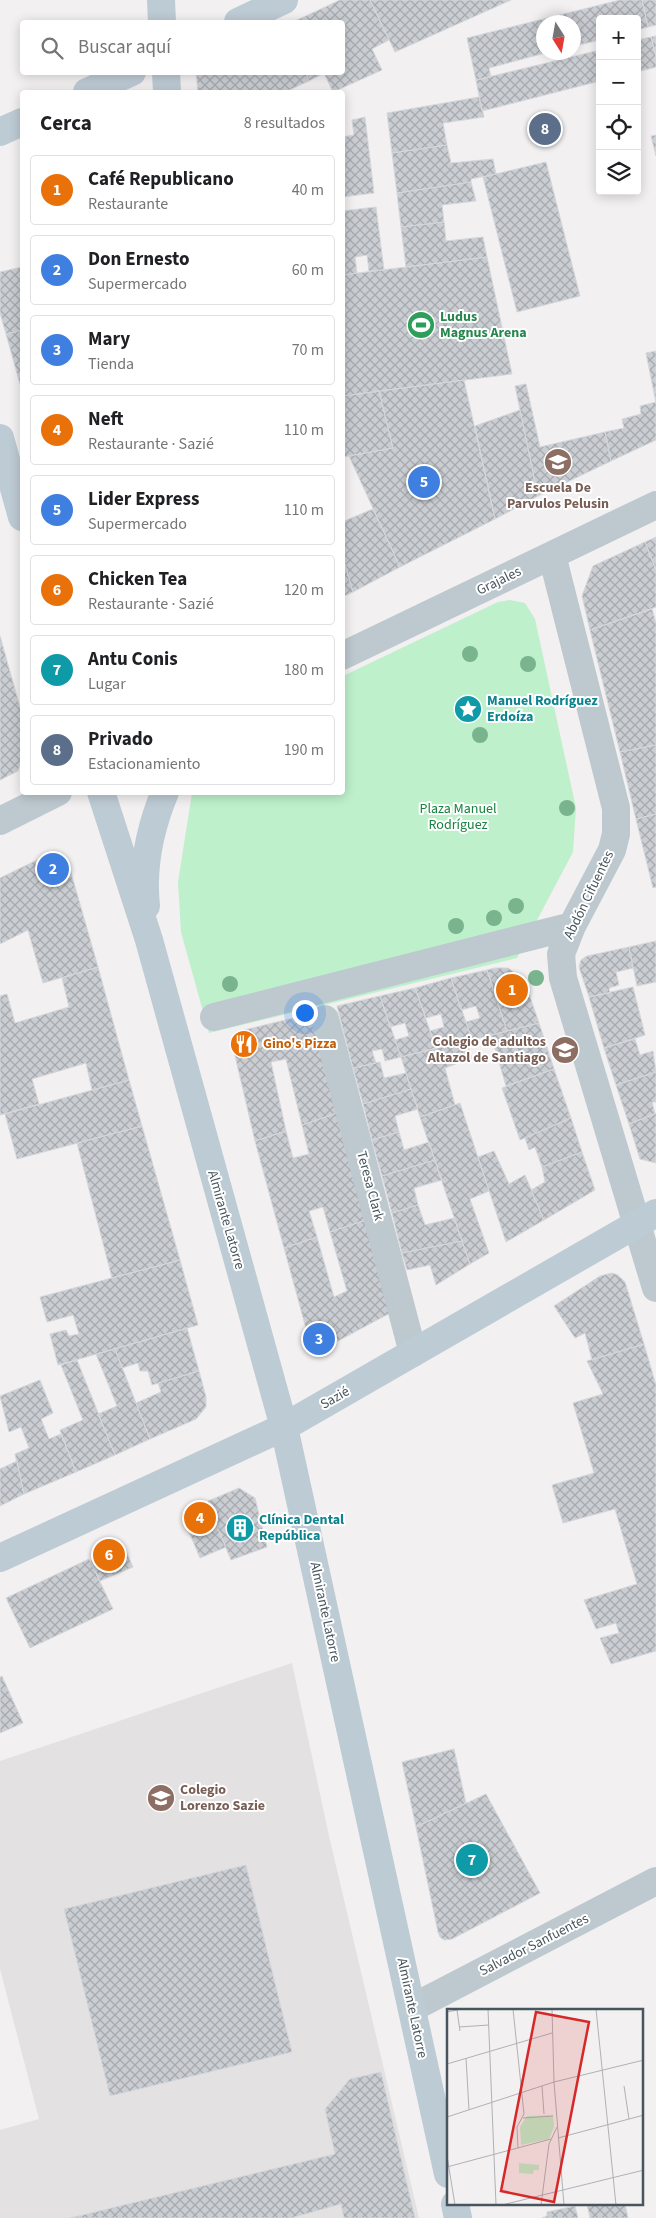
<!DOCTYPE html>
<html lang="es">
<meta charset="utf-8">
<style>
:root{--surface:#fff;--page:#f2f2f2;--text:#202124;--muted:#757577;--line:#e0e0e0;--accent:#0f766e}
body{margin:0;font-family:"Source Sans 3",sans-serif;background:var(--page);color:var(--text)}
.controls{position:absolute;right:15px;top:15px;display:grid;overflow:hidden;border-radius:5px;box-shadow:0 2px 12px #0003}
.controls button{width:45px;height:45px;display:grid;place-items:center;padding:0;border:0;border-bottom:1px solid var(--line);background:var(--surface);color:var(--text);font:25px sans-serif}
.compass{position:absolute;left:536px;top:15px;width:45px;height:45px;border-radius:50%;background:var(--surface);box-shadow:0 2px 12px #0003;rotate:169deg}
.you{position:absolute;left:304px;top:1012px;width:18px;height:18px;margin:-12px;border:4px solid #fff;border-radius:50%;background:#1a73e8;box-shadow:0 0 0 8px #1a73e833}
.badge{display:grid;place-items:center;width:32px;height:32px;border-radius:50%;background:var(--accent);color:#fff;font-size:16px;font-weight:700}
.pin{position:absolute;translate:-50% -50%;border:2px solid #fff;box-shadow:0 1px 5px #0006}
.list{margin:0;padding:0;list-style:none}
h2{display:flex;justify-content:space-between;align-items:center;height:65px;margin:0;padding:0 20px;font-size:21px}
h2 small{font-size:16px;font-weight:400;color:var(--muted)}
.list li{display:grid;grid-template-columns:32px 1fr auto;gap:15px;align-items:center;box-sizing:border-box;height:70px;margin:0 10px 10px;padding:0 10px;border:1px solid var(--line);border-radius:5px}
.list b{display:block;font-size:19px;white-space:nowrap}
.list p{margin:0;font-size:16px;white-space:nowrap;color:var(--muted)}
.list em{font-size:16px;font-style:normal;color:var(--muted)}
.icon{flex:none;width:28px;height:28px;fill:none;stroke:currentColor;stroke-width:2;stroke-linecap:round;stroke-linejoin:round}
.map{position:relative;flex:none;width:656px;height:2218px;overflow:hidden}
.search{position:absolute;background:var(--surface);box-shadow:0 2px 12px #0003;left:20px;top:20px;width:325px;height:55px;display:flex;align-items:center;gap:12px;box-sizing:border-box;padding:0 18px;border-radius:5px;color:var(--muted);font-size:19px}
.panel{position:absolute;background:var(--surface);box-shadow:0 2px 12px #0003;left:20px;top:90px;width:325px;height:705px;border-radius:5px}
.map>svg:first-child{display:block}
</style>
<div class="map">
<svg width="656" height="2218" viewBox="0 0 656 2218">
<defs>
<pattern id="building-cross-hatch" width="8" height="8" patternUnits="userSpaceOnUse" patternTransform="scale(1.25)"><rect width="8" height="8" fill="#caced3"/><path d="M0 0l8 8M0 8l8-8" fill="none" stroke="#a6aaae"/></pattern>
</defs>
<rect width="100%" height="100%" fill="#f2f0f0"/>
<path fill="#e3e1e2" d="M292,1663L329,1836L419,2218H0V2130L39,2119L0,1969V1761Z"/>
<path fill="#bef0cc" d="M510,600L525,603L535,619L576,808L573,852L517,958L209,1033L181,932L178,882L192,793L342,792L343,676L498,602Z"/>
<path fill="url(#building-cross-hatch)" stroke="#d4d7db" d="M340,0H370L389,40L372,49L382,70L333,92L324,73L309,81L305,72H342V22H293Z
M370,0H511L395,52Z
M620,0H642L648,27L637,30V19H600V40L574,46V22H544V52H549L489,68L491,77L476,80L467,38Z
M642,0H656V25L648,27Z
M656,36V57L651,37Z
M651,37L656,57V67L637,72V40Z
M600,50V81L482,111L476,80Z
M196,72H305L309,81L285,92H198Z
M479,97L484,117L443,123L447,145L392,153L387,113Z
M365,117L374,193L342,197V137L354,135L352,120Z
M656,135V156L651,136Z
M447,145L451,163L493,159L496,174L471,179V182L397,193L392,153Z
M546,162L580,296L517,312L483,177Z
M471,182L476,201L442,205L444,222L401,227L397,193Z
M376,207L384,270L369,271L367,255L355,257L357,273L343,275L342,211Z
M444,222L446,241L483,237L487,257L406,267L401,227Z
M487,257L512,374L342,396V275Z
M22,267V330L6,334L0,313V272Z
M22,330V391L6,334Z
M656,351V403L646,353Z
M464,380L495,519L400,567L349,456L393,448L379,391Z
M526,384L540,447L605,432L611,461L538,496L515,386Z
M379,391L393,448L342,457V396Z
M656,402V440L611,461L605,432L624,428L622,419L641,414L640,406Z
M520,410L538,496L495,519L475,426Z
M373,509L400,567L353,592L342,554V522Z
M656,537V570L645,542Z
M645,542L656,570V607L590,630L582,596L593,566Z
M342,554L353,592L342,597Z
M652,609L656,623V745L620,752L590,630Z
M0,636L22,714V758L18,771L0,780Z
M656,745V814L636,819L620,752Z
M656,814V887L653,888L636,819Z
M52,857L70,869L98,967L43,983L28,930L0,944V878L37,860Z
M656,941V982L637,986L629,947Z
M629,947L633,968L616,972L619,985L609,988L610,993L589,997L579,967L581,960L587,956Z
M98,967L129,1080L92,1090L86,1063L32,1079L39,1104L0,1115V996L7,994L15,1023L69,1007L62,978Z
M495,968H508L521,978L526,985L539,1023L507,1031L487,970Z
M487,970L507,1031L472,1040L466,1022L480,1018L476,1006L461,1010L451,978Z
M451,978L472,1040L436,1048L430,1031L444,1027L441,1014L426,1018L415,988Z
M633,987L645,1035L604,1048L589,997Z
M415,988L436,1048L401,1057L395,1040L409,1036L405,1023L390,1027L380,996Z
M380,996L401,1057L385,1061L382,1049L372,1051L376,1063L353,1068L337,1006Z
M302,1016L313,1022L337,1113L302,1125L286,1059L271,1062L286,1131L255,1141L232,1043L240,1031Z
M539,1023L554,1069L506,1086L491,1035Z
M635,1039L640,1055L653,1051L656,1072L616,1085L604,1048Z
M466,1041L472,1058L445,1068L455,1105L420,1117L401,1057Z
M380,1062L384,1078L406,1073L411,1089L363,1104L353,1068Z
M554,1069L571,1118L520,1140L502,1088Z
M656,1072V1102H652L655,1114L629,1124L616,1085Z
M129,1080L142,1126L17,1159L5,1114Z
M411,1089L418,1109L395,1116L399,1132L372,1140L363,1104Z
M460,1103L489,1191L470,1199L489,1253L470,1264L420,1117Z
M337,1113L366,1220L330,1232L323,1207L309,1211L317,1237L284,1248L255,1141L286,1131L293,1158L309,1154L302,1125Z
M656,1113V1163L640,1159L629,1124Z
M571,1118L582,1152L542,1167L535,1147L529,1150L525,1138Z
M142,1126L180,1260L112,1278L77,1143Z
M399,1132L404,1150L429,1142L435,1160L382,1176L372,1140Z
M494,1151L509,1184L525,1175L544,1220L506,1242L478,1157Z
M582,1152L595,1190L544,1220L531,1190L545,1182L542,1167Z
M435,1160L442,1180L414,1188L418,1205L392,1213L382,1176Z
M418,1205L425,1225L454,1218L462,1241L402,1253L392,1213Z
M366,1220L392,1312L323,1349H314L310,1343L284,1248L317,1237L334,1297L347,1291L330,1232Z
M462,1241L470,1264L436,1285L430,1265L407,1270L402,1253Z
M180,1260L198,1325L58,1365L50,1334L66,1330L69,1336L79,1334L73,1315L47,1322L40,1297Z
M612,1273L618,1275L625,1282L644,1344L592,1360L585,1333L575,1338L554,1306L600,1276Z
M187,1328L199,1371L152,1385L148,1371H140L138,1363L122,1368L115,1349Z
M644,1344L656,1385V1651L611,1664L600,1638L619,1633L616,1623L596,1629L584,1600L637,1584L615,1509L563,1523L552,1485L594,1473L573,1403L603,1394L587,1361Z
M115,1349L150,1439L115,1455L98,1414L117,1406L96,1354Z
M77,1360L115,1455L76,1472L60,1430L83,1420L61,1365Z
M199,1371L206,1397V1407L196,1419L150,1439L136,1403L161,1392L158,1383Z
M40,1380L53,1413L41,1419L49,1439L61,1434L76,1472L24,1494L15,1454L29,1448L21,1427L9,1432L0,1396Z
M17,1461L24,1494L0,1506V1469Z
M239,1488L255,1498L267,1547L231,1560L210,1510L208,1501Z
M210,1510L226,1547L200,1558L184,1520Z
M124,1547L133,1567L100,1581L91,1561Z
M89,1559L113,1609L30,1648L6,1598Z
M2,1676L23,1723L0,1733V1677Z
M454,1749L466,1803L416,1827L402,1762Z
M486,1794L540,1893L452,1939L444,1940L440,1937L438,1932L416,1827Z
M246,1865L292,2052L110,2096L64,1909Z
M381,2072L415,2218H344L341,2204L291,2218H70L335,2154L325,2109L350,2079Z
M587,2204H625L628,2218H590Z
M575,2206L578,2218H542L547,2216V2212Z"/>
<g fill="none" stroke-linecap="round" stroke-linejoin="round">
<path stroke="#bdc9cf" stroke-width="28" d="M552,555L616,808V834L612,850L572,926L561,954L563,978L656,1288
M342,656L656,505
M0,821L58,792
M214,1017L572,926
M325,1019L413,1353
M412,2008L656,1881"/>
<path stroke="#bdcbd4" stroke-width="28" d="M161,0L162,22
M238,22L284,0
M166,72L167,92
M87,92L132,72
M0,132L22,122
M0,438L22,517
M101,792L149,940L284,1427L448,2174
M146,906C142,868 150,828 165,792
M0,1558L284,1427L656,1213
M455,2204L458,2218"/>
</g>
<g fill="#79b48f">
<circle cx="470" cy="654" r="8"/>
<circle cx="528" cy="664" r="8"/>
<circle cx="480" cy="735" r="8"/>
<circle cx="567" cy="808" r="8"/>
<circle cx="516" cy="906" r="8"/>
<circle cx="494" cy="918" r="8"/>
<circle cx="456" cy="926" r="8"/>
<circle cx="536" cy="978" r="8"/>
<circle cx="230" cy="984" r="8"/>
</g>
<defs>
<symbol id="stadium-disc" viewBox="-11 -11 22 22"><circle r="9.5" fill="#2e9e5b" stroke="#fff"/><path d="M0-5a6.5 5 0 1 0 0 10a6.5 5 0 1 0 0-10ZM-3.5-1.8h7v3.6h-7Z" fill="#fff"/></symbol>
<symbol id="school-disc" viewBox="-11 -11 22 22"><circle r="9.5" fill="#8d6e63" stroke="#fff"/><path d="M0-5L7-2L0 1L-7-2ZM-4 1L0 2.5L4 1V4Q0 6-4 4Z" fill="#fff"/></symbol>
<symbol id="sight-disc" viewBox="-11 -11 22 22"><circle r="9.5" fill="#0f9aa8" stroke="#fff"/><path d="M0-6L1.8-2.2L6-1.7L2.9 1.2L3.7 5.4L0 3.3L-3.7 5.4L-2.9 1.2L-6-1.7L-1.8-2.2Z" fill="#fff"/></symbol>
<symbol id="restaurant-disc" viewBox="-11 -11 22 22"><circle r="9.5" fill="#e8710a" stroke="#fff"/><path d="M-5-6h1v4h1v-4h1v4h1v-4h1v5L-1.5 .5V6h-2V.5L-5-1ZM5-6V6H3V1.5H1.5Q1.5-4 5-6Z" fill="#fff"/></symbol>
<symbol id="building-disc" viewBox="-11 -11 22 22"><circle r="9.5" fill="#0f9aa8" stroke="#fff"/><path d="M-4-6H4V6H1V3H-1V6H-4ZM-2.5-4.3h1.7v1.8h-1.7ZM.8-4.3h1.7v1.8H.8ZM-2.5-1h1.7V.8h-1.7ZM.8-1h1.7V.8H.8Z" fill="#fff"/></symbol>
</defs>
<g fill-rule="evenodd">
<use href="#stadium-disc" x="405" y="309" width="32" height="32"/>
<use href="#school-disc" x="542" y="446" width="32" height="32"/>
<use href="#sight-disc" x="452" y="693" width="32" height="32"/>
<use href="#restaurant-disc" x="228" y="1028" width="32" height="32"/>
<use href="#school-disc" x="549" y="1034" width="32" height="32"/>
<use href="#building-disc" x="224" y="1512" width="32" height="32"/>
<use href="#school-disc" x="145" y="1782" width="32" height="32"/>
</g>
<g text-anchor="middle" dominant-baseline="central" stroke-width="4" stroke-linejoin="round" paint-order="stroke">
<g font-size="14" font-weight="bold" fill="#27864d" stroke="#fff" text-anchor="start">
<text x="440" y="317">Ludus<tspan x="440" dy="16">Magnus Arena</tspan></text>
</g>
<g font-size="14" font-weight="bold" fill="#785e54" stroke="#fff">
<text x="558" y="488">Escuela De<tspan x="558" dy="16">Parvulos Pelusin</tspan></text>
<text x="546" y="1042" text-anchor="end">Colegio de adultos<tspan x="546" dy="16">Altazol de Santiago</tspan></text>
<text x="180" y="1790" text-anchor="start">Colegio<tspan x="180" dy="16">Lorenzo Sazie</tspan></text>
</g>
<g font-size="14" fill="#47565e" stroke="#fff">
<text transform="translate(499 581) rotate(-26)">Grajales</text>
<text transform="translate(589 895) rotate(-64)">Abdón Cifuentes</text>
<text transform="translate(370 1186) rotate(75)">Teresa Clark</text>
<text transform="translate(226 1220) rotate(74)">Almirante Latorre</text>
<text transform="translate(335 1398) rotate(-30)">Sazié</text>
<text transform="translate(325 1612) rotate(78)">Almirante Latorre</text>
<text transform="translate(534 1945) rotate(-27)">Salvador Sanfuentes</text>
<text transform="translate(412 2008) rotate(78)">Almirante Latorre</text>
</g>
<g font-size="14" font-weight="bold" fill="#0d838f" stroke="#fff" text-anchor="start">
<text x="487" y="701">Manuel Rodríguez<tspan x="487" dy="16">Erdoíza</tspan></text>
<text x="259" y="1520">Clínica Dental<tspan x="259" dy="16">República</tspan></text>
</g>
<g font-size="14" fill="#16823f" stroke="#fff">
<text x="458" y="809">Plaza Manuel<tspan x="458" dy="16">Rodríguez</tspan></text>
</g>
<g font-size="14" font-weight="bold" fill="#c56008" stroke="#fff" text-anchor="start">
<text x="263" y="1044">Gino's Pizza</text>
</g>
</g>
<g transform="translate(447 2009)">
<rect width="196" height="196" fill="#f2f0f0"/>
<path d="M106,106L107,118L102,130L74,136L73,118L80,107ZM72,154L92,156V161H87L86,165L72,164Z" fill="#bef0cc"/>
<path fill="none" stroke="#aeb2b6" stroke-width="1" d="M41,0L49,196M66,0L77,105L70,118L71,139M105,0L107,73L117,196M149,0L169,196M10,1L13,22M0,3L15,0M12,18L42,16M19,49L22,101M0,55L105,24M95,77L97,105M177,77L182,110M0,108L107,73L197,51M76,109L106,107M111,129L197,106M0,147L8,196M0,158L104,130M55,196L197,161M94,196L102,135L110,118"/>
<path fill="#d62828" fill-opacity="0.15" stroke="#d62828" stroke-width="2.5" d="M89,3L142,13L107,193L54,182Z"/>
<rect width="196" height="196" fill="none" stroke="#47565e" stroke-width="2.5"/>
</g>
</svg>
<div class="controls">
<button>+</button>
<button>−</button>
<button><svg class="icon" aria-label="locate" viewBox="0 0 24 24"><circle cx="12" cy="12" r="6"/><path d="M12 2v4M12 18v4M2 12h4M18 12h4"/></svg></button>
<button><svg class="icon" aria-label="layers" viewBox="0 0 24 24"><path d="M12 4l9 5-9 5-9-5zM3 14l9 5 9-5"/></svg></button>
</div>
<svg class="compass" viewBox="-18 -18 36 36"><path d="M0-13l5 13h-10z" fill="#e53935"/><path d="M0 13l5-13h-10z" fill="#757577"/></svg>
<div class="you"></div>
<div class="pin badge" style="left:512px;top:990px;background:#e8710a">1</div>
<div class="pin badge" style="left:53px;top:869px;background:#3f7fe0">2</div>
<div class="pin badge" style="left:319px;top:1339px;background:#3f7fe0">3</div>
<div class="pin badge" style="left:200px;top:1518px;background:#e8710a">4</div>
<div class="pin badge" style="left:424px;top:482px;background:#3f7fe0">5</div>
<div class="pin badge" style="left:109px;top:1555px;background:#e8710a">6</div>
<div class="pin badge" style="left:472px;top:1860px;background:#0f9aa8">7</div>
<div class="pin badge" style="left:545px;top:129px;background:#5c6f8a">8</div>
<div class="search"><svg class="icon" aria-label="search" viewBox="0 0 24 24"><circle cx="10" cy="10" r="6"/><path d="M15 15l6 6"/></svg>Buscar aquí</div>
<section class="panel">
<h2>Cerca<small>8 resultados</small></h2>
<ul class="list">
<li><span class="badge" style="background:#e8710a">1</span><div><b>Café Republicano</b><p>Restaurante</p></div><em>40 m</em></li>
<li><span class="badge" style="background:#3f7fe0">2</span><div><b>Don Ernesto</b><p>Supermercado</p></div><em>60 m</em></li>
<li><span class="badge" style="background:#3f7fe0">3</span><div><b>Mary</b><p>Tienda</p></div><em>70 m</em></li>
<li><span class="badge" style="background:#e8710a">4</span><div><b>Neft</b><p>Restaurante · Sazié</p></div><em>110 m</em></li>
<li><span class="badge" style="background:#3f7fe0">5</span><div><b>Lider Express</b><p>Supermercado</p></div><em>110 m</em></li>
<li><span class="badge" style="background:#e8710a">6</span><div><b>Chicken Tea</b><p>Restaurante · Sazié</p></div><em>120 m</em></li>
<li><span class="badge" style="background:#0f9aa8">7</span><div><b>Antu Conis</b><p>Lugar</p></div><em>180 m</em></li>
<li><span class="badge" style="background:#5c6f8a">8</span><div><b>Privado</b><p>Estacionamiento</p></div><em>190 m</em></li>
</ul>
</section>
</div>
